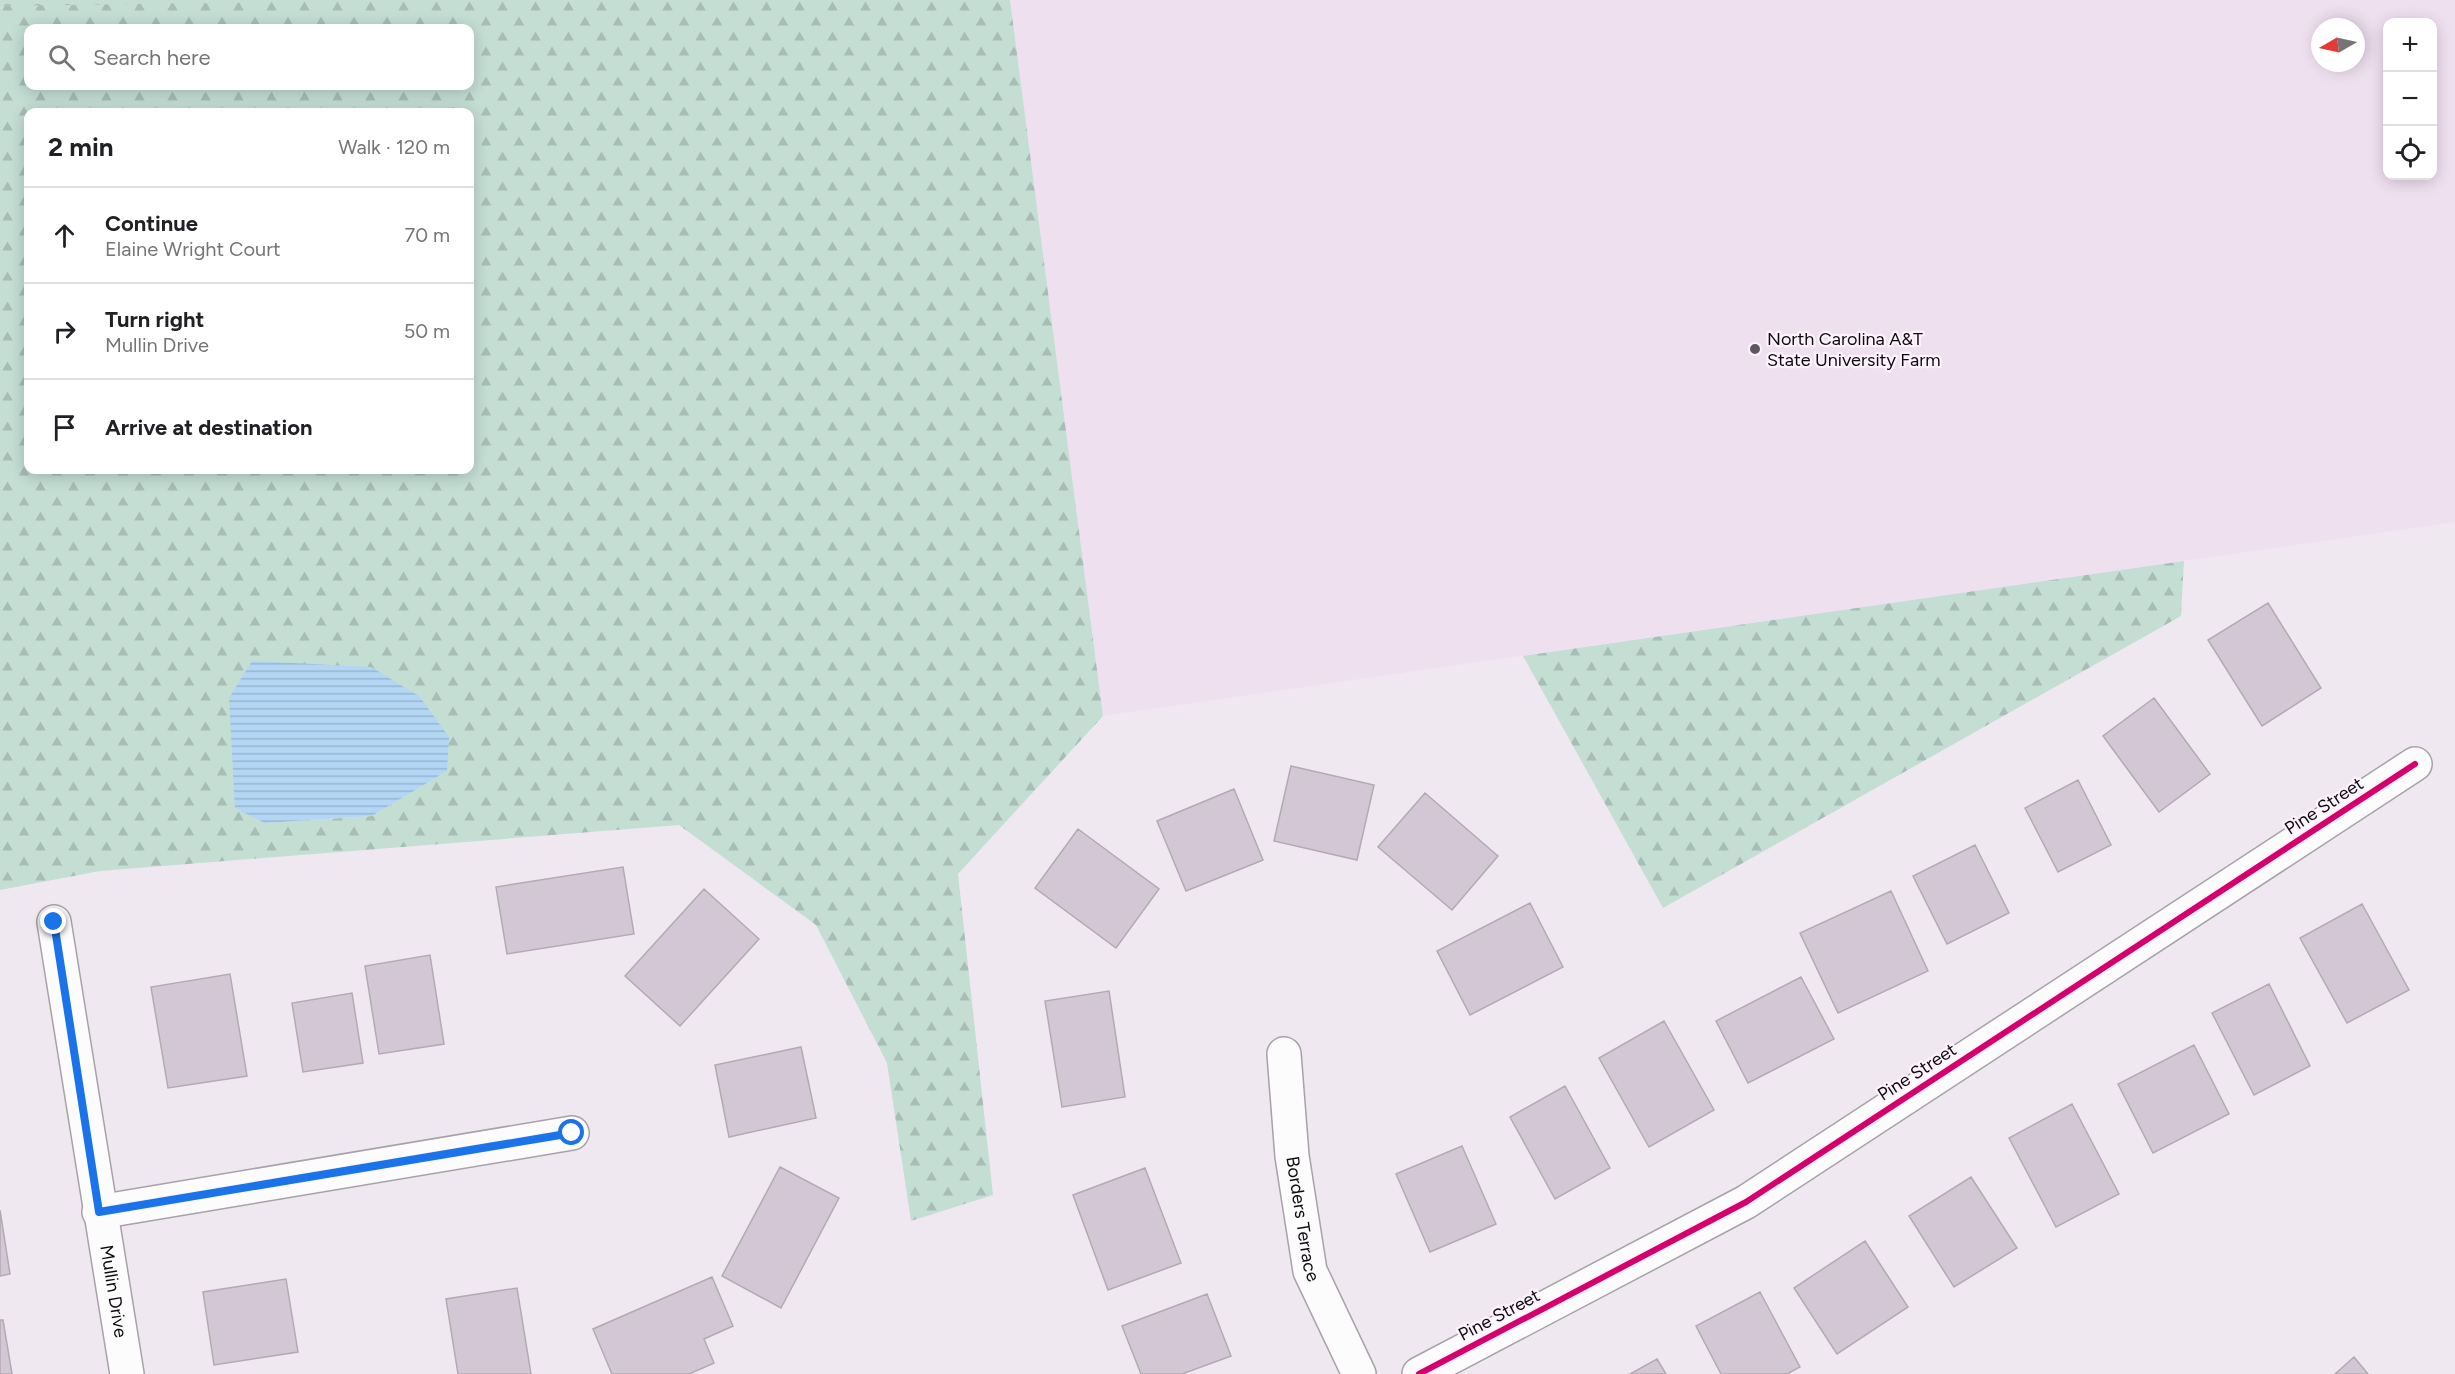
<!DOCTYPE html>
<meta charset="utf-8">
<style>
:root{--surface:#fff;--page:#f2f2f2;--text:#202124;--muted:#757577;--line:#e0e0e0}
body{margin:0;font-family:Figtree,sans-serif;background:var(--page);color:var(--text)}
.controls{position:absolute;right:18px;top:18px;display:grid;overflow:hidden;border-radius:12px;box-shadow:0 3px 15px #0003}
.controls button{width:54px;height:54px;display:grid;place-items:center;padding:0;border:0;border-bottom:2px solid var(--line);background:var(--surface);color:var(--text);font:30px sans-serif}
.compass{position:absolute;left:2311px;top:18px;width:54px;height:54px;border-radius:50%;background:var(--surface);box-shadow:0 3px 15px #0003;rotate:261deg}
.stop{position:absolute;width:18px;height:18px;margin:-14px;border:4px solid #1a73e8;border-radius:50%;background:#fff}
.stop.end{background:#1a73e8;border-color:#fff;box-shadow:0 2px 6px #0008}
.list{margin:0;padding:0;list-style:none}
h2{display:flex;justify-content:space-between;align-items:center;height:78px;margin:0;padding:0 24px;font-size:26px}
h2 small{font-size:20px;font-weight:400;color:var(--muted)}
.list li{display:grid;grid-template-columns:39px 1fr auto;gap:18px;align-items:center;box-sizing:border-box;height:96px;padding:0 24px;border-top:2px solid var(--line)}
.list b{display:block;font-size:22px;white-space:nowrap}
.list p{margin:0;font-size:20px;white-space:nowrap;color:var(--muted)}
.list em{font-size:20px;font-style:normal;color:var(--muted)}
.icon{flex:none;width:33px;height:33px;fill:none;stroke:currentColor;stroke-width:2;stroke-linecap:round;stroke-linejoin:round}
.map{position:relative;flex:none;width:2455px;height:1374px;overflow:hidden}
.search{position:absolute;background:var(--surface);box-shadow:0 3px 15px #0003;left:24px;top:24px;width:450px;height:66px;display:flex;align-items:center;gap:15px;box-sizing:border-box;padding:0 21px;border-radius:12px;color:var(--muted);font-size:22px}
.panel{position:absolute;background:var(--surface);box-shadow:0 3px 15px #0003;left:24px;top:108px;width:450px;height:366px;border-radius:12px}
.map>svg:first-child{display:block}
</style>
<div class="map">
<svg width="2455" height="1374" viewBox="0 0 2455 1374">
<defs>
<pattern id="forest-firs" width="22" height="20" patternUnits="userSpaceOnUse" patternTransform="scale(1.5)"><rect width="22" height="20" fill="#c4ded4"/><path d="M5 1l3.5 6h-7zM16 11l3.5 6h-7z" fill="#a7bdb5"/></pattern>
<pattern id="park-crowns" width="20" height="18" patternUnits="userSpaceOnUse" patternTransform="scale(1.5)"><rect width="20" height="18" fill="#c4ded4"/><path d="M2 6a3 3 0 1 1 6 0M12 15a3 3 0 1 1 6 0" fill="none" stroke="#a7bdb5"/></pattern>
<pattern id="water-rules" width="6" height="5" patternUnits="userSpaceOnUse" patternTransform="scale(1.5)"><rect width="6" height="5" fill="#b2d6f4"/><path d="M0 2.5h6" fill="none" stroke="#98b6d0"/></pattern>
</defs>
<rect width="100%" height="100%" fill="#f0e8f0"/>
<path fill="#efe0f0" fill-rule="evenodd" d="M1010,0H2455V522L1103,716ZM2388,22H2432V176H2388ZM2320,27H2356V63H2320Z"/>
<path fill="url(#forest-firs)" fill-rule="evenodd" d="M0,0H1010L1103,716L958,874L993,1195L911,1221L887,1063L816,925L679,825L100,871L0,890ZM28,28H470V86H28ZM28,112H470V470H28ZM447,771L372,816L265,823Z
M2184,561L2181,616L1663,908L1523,656Z"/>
<path fill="url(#park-crowns)" d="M0,0H422L0,6Z"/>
<path fill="url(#water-rules)" d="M252,661L371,667L419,696L449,737L447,771L372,816L265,823L235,808L229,698Z"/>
<path fill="#d4c7d5" stroke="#b1abb1" stroke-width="1.5" d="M2268,603L2321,688L2262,726L2208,640Z
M2154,698L2210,774L2159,812L2103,736Z
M1291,766L1374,785L1357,860L1274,841Z
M2078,780L2111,845L2058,872L2025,808Z
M1234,789L1263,860L1186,891L1157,821Z
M1425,793L1498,856L1452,910L1378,847Z
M1078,829L1159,889L1116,948L1035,888Z
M1975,845L2009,913L1947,944L1913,876Z
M623,867L634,934L507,954L496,887Z
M704,889L759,939L680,1026L625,976Z
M1891,891L1928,971L1838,1013L1800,933Z
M1530,903L1563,967L1470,1015L1437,951Z
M2362,904L2409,990L2347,1023L2300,938Z
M430,955L444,1044L379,1054L365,966Z
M230,974L247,1076L168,1088L151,987Z
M1801,977L1834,1039L1748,1083L1716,1021Z
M2269,984L2310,1066L2254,1095L2212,1013Z
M1109,991L1125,1097L1062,1107L1045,1001Z
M352,993L363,1063L303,1072L292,1003Z
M1664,1021L1714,1110L1649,1147L1599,1058Z
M2194,1045L2229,1114L2153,1153L2118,1084Z
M801,1047L816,1118L729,1137L715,1065Z
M1565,1086L1610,1168L1555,1199L1510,1117Z
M2072,1104L2119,1194L2056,1227L2009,1138Z
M1462,1146L1496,1224L1430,1252L1396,1174Z
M780,1167L839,1198L781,1308L722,1276Z
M1145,1168L1181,1263L1108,1290L1073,1195Z
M1971,1177L2017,1248L1954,1287L1909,1216Z
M0,1210L10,1274L0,1276Z
M1865,1241L1908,1307L1837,1354L1794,1288Z
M712,1277L733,1326L704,1339L714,1363L689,1374H612L593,1329Z
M286,1279L298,1352L214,1365L203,1292Z
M517,1288L531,1374H458L446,1299Z
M1760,1292L1800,1367L1787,1374H1721L1696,1326Z
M1207,1294L1231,1356L1182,1374H1141L1122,1326Z
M0,1320H3L12,1374H0Z
M2354,1357L2368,1374H2335Z
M1657,1359L1666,1374H1630Z"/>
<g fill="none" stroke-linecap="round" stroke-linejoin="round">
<defs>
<g id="minor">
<path id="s1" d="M54,922L127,1374"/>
<path id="s2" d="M1284,1054L1292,1156L1310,1271L1359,1374"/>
<path d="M99,1212L572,1133"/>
<path d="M1419,1374L1746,1202L2415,764"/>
</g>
</defs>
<use href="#minor" stroke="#a7a2a7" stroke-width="36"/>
<use href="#minor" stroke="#fdfcfd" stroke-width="33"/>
<defs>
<path id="cycleway" d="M99,1212L572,1133
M1419,1374L1746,1202L2415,764"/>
</defs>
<use href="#cycleway" stroke="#fdf3fd" stroke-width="10"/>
<use href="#cycleway" stroke="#d6006c" stroke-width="6"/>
</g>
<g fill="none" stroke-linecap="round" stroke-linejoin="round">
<path stroke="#1a73e8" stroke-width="8" d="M54,922L99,1212L572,1133"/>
</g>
<circle fill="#5e585e" stroke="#fdf3fd" stroke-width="2" cx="1755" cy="349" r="6"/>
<g text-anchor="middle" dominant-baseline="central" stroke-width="4.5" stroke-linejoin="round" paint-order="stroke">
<g font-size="18" fill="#0f0a10" stroke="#fdf3fd" text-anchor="start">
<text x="1767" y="339">North Carolina A&amp;T<tspan x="1767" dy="21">State University Farm</tspan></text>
</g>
<g font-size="18" fill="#0f0a10" stroke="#fdf3fd">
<text transform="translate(2324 806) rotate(-33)">Pine Street</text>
<text transform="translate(1917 1072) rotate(-33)">Pine Street</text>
<text stroke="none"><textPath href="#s2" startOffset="166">Borders Terrace</textPath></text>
<text stroke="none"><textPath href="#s1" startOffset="374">Mullin Drive</textPath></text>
<text transform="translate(1499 1315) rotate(-28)">Pine Street</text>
</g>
</g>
</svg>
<div class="controls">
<button>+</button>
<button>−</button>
<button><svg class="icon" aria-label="locate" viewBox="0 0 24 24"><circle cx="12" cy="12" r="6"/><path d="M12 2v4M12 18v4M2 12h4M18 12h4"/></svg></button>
</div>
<svg class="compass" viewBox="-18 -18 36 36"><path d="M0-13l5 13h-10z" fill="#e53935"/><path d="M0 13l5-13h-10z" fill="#757577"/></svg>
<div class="stop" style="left:572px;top:1133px"></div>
<div class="stop end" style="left:54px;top:922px"></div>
<div class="search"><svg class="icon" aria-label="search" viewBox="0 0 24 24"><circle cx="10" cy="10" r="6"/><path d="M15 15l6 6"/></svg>Search here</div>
<section class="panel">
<h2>2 min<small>Walk · 120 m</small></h2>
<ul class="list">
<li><svg class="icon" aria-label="ahead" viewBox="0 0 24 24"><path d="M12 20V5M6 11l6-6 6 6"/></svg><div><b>Continue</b><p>Elaine Wright Court</p></div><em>70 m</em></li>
<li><svg class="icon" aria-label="right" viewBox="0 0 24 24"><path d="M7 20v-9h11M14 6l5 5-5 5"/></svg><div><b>Turn right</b><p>Mullin Drive</p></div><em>50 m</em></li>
<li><svg class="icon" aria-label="arrive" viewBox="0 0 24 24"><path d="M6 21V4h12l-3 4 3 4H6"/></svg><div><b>Arrive at destination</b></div></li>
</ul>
</section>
</div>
